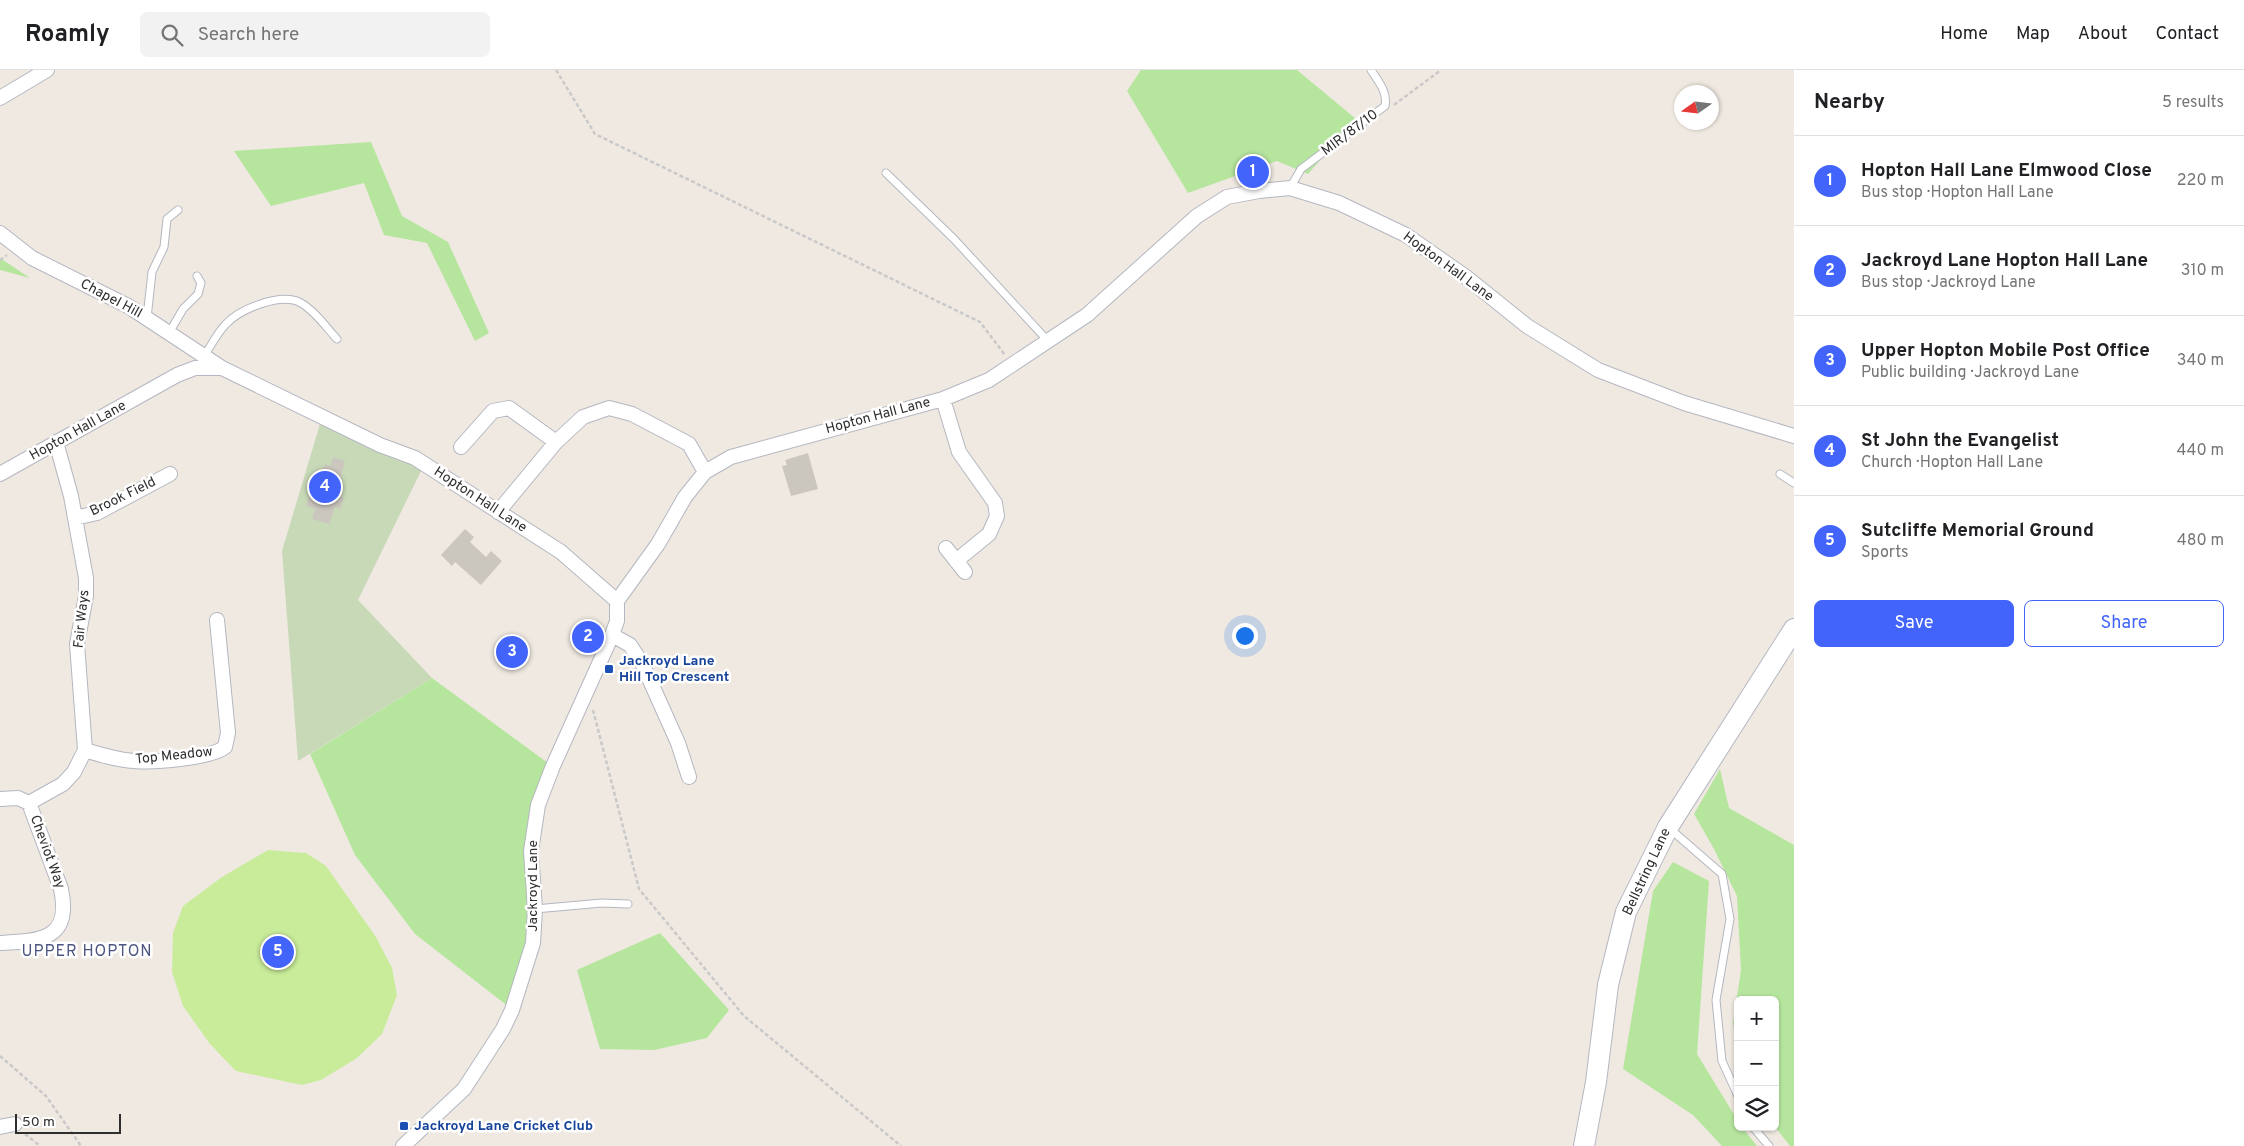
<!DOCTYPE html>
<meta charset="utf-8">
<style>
:root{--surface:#fff;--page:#f2f2f2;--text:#202124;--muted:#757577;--line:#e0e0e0;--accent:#4264fb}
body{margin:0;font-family:Overpass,sans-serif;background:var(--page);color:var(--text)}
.controls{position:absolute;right:15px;bottom:15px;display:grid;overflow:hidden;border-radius:8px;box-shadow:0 1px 4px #0004}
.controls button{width:45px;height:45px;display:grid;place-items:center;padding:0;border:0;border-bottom:1px solid var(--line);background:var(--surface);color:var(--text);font:25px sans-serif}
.compass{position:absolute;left:1674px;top:15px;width:45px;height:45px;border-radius:50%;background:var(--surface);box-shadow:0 1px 4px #0004;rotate:256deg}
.scale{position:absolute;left:15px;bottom:12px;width:106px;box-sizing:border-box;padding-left:5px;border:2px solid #2e2e2e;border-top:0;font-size:14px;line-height:18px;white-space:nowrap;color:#2e2e2e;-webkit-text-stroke:4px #fff;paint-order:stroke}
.you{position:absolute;left:1244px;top:565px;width:18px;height:18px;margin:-12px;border:4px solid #fff;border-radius:50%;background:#1a73e8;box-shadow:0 0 0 8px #1a73e833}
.badge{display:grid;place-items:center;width:32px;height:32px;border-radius:50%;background:var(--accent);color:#fff;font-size:16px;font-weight:700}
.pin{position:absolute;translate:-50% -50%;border:2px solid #fff;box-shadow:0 1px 5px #0006}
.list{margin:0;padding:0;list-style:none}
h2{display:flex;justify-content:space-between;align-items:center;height:65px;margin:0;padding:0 20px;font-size:21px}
h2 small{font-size:16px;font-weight:400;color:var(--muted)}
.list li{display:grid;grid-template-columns:32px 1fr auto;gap:15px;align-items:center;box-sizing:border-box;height:90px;padding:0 20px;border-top:1px solid var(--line)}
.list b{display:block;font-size:19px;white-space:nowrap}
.list p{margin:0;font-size:16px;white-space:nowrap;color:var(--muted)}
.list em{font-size:16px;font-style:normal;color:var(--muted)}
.actions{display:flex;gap:10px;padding:15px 20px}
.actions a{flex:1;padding:11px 0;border:1px solid var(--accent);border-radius:8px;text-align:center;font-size:18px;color:var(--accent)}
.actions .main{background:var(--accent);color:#fff}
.icon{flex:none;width:28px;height:28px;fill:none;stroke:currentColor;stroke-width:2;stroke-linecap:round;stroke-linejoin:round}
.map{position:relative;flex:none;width:1794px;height:1076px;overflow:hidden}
header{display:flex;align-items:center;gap:30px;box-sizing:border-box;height:70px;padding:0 25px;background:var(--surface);border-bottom:1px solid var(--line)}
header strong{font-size:24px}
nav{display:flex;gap:28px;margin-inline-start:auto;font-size:18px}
.search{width:350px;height:45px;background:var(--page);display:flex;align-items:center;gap:12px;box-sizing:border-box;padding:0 18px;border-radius:8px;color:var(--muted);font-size:19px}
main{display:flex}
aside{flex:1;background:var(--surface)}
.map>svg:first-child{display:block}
</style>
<header>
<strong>Roamly</strong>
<div class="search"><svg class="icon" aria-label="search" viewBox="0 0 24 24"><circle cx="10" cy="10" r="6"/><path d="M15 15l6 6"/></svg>Search here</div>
<nav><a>Home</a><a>Map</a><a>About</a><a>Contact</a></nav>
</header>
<main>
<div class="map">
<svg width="1794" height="1076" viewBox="0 0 1794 1076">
<rect width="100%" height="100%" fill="#efe9e1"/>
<path fill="#b6e59e" d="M1141,0H1297L1356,49L1308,104L1277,91L1188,123L1127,21Z
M371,72L402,146L448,172L489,263L475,271L427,173L384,165L364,113L271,136L234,81Z
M0,188L30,208L0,200Z
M432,608L548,693C540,714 530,736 527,759C523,787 531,815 530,843C529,875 517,906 509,937L415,864L355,785L310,684Z
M1720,699L1729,738L1794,775V1076H1790L1775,1057V930H1738V977L1733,953L1741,900L1737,826L1714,779L1694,744Z
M1673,792L1709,811L1697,984L1738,1051V1057H1742L1757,1076H1722L1693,1045L1623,999L1653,821Z
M660,863L729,940L707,968L654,980L600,979L577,900Z"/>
<path fill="#c8d9b8" d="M320,354L422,399L358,530L432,608L298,691L282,481Z"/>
<path fill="#c9ec9a" d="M268,780L306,783L326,796L376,867L392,898L397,925L382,964L357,988L321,1010L302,1015L236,1001L210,974L183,936L172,902L173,863L183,836L222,807Z"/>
<path fill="#cbc7bf" d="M808,383L818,419L791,426L782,396L787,395L785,390Z
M333,387L345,391L336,425L344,428L340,439L335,437L329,454L312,449L315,439L306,436L317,399L323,401L325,394L330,396Z
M465,459L474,467L470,472L486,487L491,481L502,491L481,515L455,492L452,496L441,485Z"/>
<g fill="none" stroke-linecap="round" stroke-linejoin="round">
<defs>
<path id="lane" d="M886,103L954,169L1048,271
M1290,118L1301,99L1385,36C1388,22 1378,11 1371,0
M147,248L152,202L164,177L167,149L178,140
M169,263L183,239L198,224L201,213L197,206
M204,286C211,276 217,263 226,254C240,239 281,222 301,233C315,241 326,257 337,269
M1780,404L1794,413
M1669,758L1722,804L1730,849L1716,930L1722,991L1738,1026
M535,839L602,833L628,834
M1753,1057L1769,1076"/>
<path id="street" d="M0,28L47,0
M0,163L32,188L128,236L222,298
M943,329L959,382L995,433L997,446L989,464L956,491
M461,377L493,341L509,338L556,372
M0,404L177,305L195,298H222L380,375L415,388L561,482L617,531
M498,442L556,372L583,347L609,338L632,344L689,374L705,402
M75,448L97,443L170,404
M946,478L965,502
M617,531L658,474L685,427L705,402L731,387L943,329L989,310L1087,245L1197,146L1227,127L1259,121L1290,118L1339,133L1406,165L1466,207L1527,256L1598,300L1684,333L1794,366
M612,565L630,575L643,595L678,673L689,707
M85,680C101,685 117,690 134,691C153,693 212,688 225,677L228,663L217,550
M0,729L18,728L29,733L61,819C72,870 40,871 0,873
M29,733L63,714L74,702L85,680L77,574L86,526V508L71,426L56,372
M0,1057L15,1054
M403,1076L464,1019L503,959L512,940L533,873L535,839L531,781L538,735L553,696L612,565L617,551V531"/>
<path id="secondary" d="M1584,1076L1596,1012L1608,915L1626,842L1668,757L1794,559"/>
</defs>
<use href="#lane" stroke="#b4b7c1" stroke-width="9"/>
<use href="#street" stroke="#b4b7c1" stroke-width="16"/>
<use href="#secondary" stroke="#b4b7c1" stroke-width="22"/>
<path stroke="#c9c9c9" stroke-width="2.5" stroke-dasharray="4 2.5" stroke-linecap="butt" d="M556,0L595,64L980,252L1005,285
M1394,35L1441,0
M0,190L7,185
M593,640L639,819L744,946L901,1076
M0,986L46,1026L81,1076
M25,1064L40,1076"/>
<use href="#lane" stroke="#fff" stroke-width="7"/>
<use href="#street" stroke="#fff" stroke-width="14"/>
<use href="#secondary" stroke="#fff" stroke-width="20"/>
</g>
<g fill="#1a4fb4" stroke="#fff" stroke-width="2">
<rect x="604" y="594" width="10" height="10" rx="2.5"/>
<rect x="399" y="1051" width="10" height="10" rx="2.5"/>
</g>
<g text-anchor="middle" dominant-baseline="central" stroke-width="5" stroke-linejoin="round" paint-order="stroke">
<g font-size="14" fill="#2e2e2e" stroke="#fff">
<text transform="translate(1350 63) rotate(-37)">MIR/87/10</text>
<text transform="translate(1448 197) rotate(36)">Hopton Hall Lane</text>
<text transform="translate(111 229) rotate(28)">Chapel Hill</text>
<text transform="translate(878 346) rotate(-15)">Hopton Hall Lane</text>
<text transform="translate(78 361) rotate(-29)">Hopton Hall Lane</text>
<text transform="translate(123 427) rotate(-26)">Brook Field</text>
<text transform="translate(480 430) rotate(33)">Hopton Hall Lane</text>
<text transform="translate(82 549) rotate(-84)">Fair Ways</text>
<text transform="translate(174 686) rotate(-6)">Top Meadow</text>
<text transform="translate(47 782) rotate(70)">Cheviot Way</text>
<text transform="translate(1647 802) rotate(-65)">Bellstring Lane</text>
<text transform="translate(533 816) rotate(-90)">Jackroyd Lane</text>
</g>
<g font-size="14" font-weight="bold" fill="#164399" stroke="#fff" text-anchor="start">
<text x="619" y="591">Jackroyd Lane<tspan x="619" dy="16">Hill Top Crescent</tspan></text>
<text x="414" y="1056">Jackroyd Lane Cricket Club</text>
</g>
<g font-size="16" letter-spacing="1" fill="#4d5680" stroke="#fff">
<text x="87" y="882">UPPER HOPTON</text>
</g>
</g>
</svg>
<div class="controls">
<button>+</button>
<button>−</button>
<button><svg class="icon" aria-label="layers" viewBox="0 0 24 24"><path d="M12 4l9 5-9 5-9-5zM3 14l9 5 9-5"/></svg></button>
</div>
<svg class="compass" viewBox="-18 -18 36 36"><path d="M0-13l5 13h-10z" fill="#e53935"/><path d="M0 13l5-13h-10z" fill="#757577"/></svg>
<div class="scale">50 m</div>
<div class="you"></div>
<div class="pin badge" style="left:1253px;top:102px">1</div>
<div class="pin badge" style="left:588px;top:567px">2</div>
<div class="pin badge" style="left:512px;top:582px">3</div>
<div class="pin badge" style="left:325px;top:417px">4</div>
<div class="pin badge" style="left:278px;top:882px">5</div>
</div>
<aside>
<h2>Nearby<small>5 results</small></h2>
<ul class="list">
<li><span class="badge">1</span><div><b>Hopton Hall Lane Elmwood Close</b><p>Bus stop · Hopton Hall Lane</p></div><em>220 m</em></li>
<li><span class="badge">2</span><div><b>Jackroyd Lane Hopton Hall Lane</b><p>Bus stop · Jackroyd Lane</p></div><em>310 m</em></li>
<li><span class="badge">3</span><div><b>Upper Hopton Mobile Post Office</b><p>Public building · Jackroyd Lane</p></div><em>340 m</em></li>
<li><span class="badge">4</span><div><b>St John the Evangelist</b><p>Church · Hopton Hall Lane</p></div><em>440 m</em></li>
<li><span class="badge">5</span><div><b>Sutcliffe Memorial Ground</b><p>Sports</p></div><em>480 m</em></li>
</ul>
<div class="actions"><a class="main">Save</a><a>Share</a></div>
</aside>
</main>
